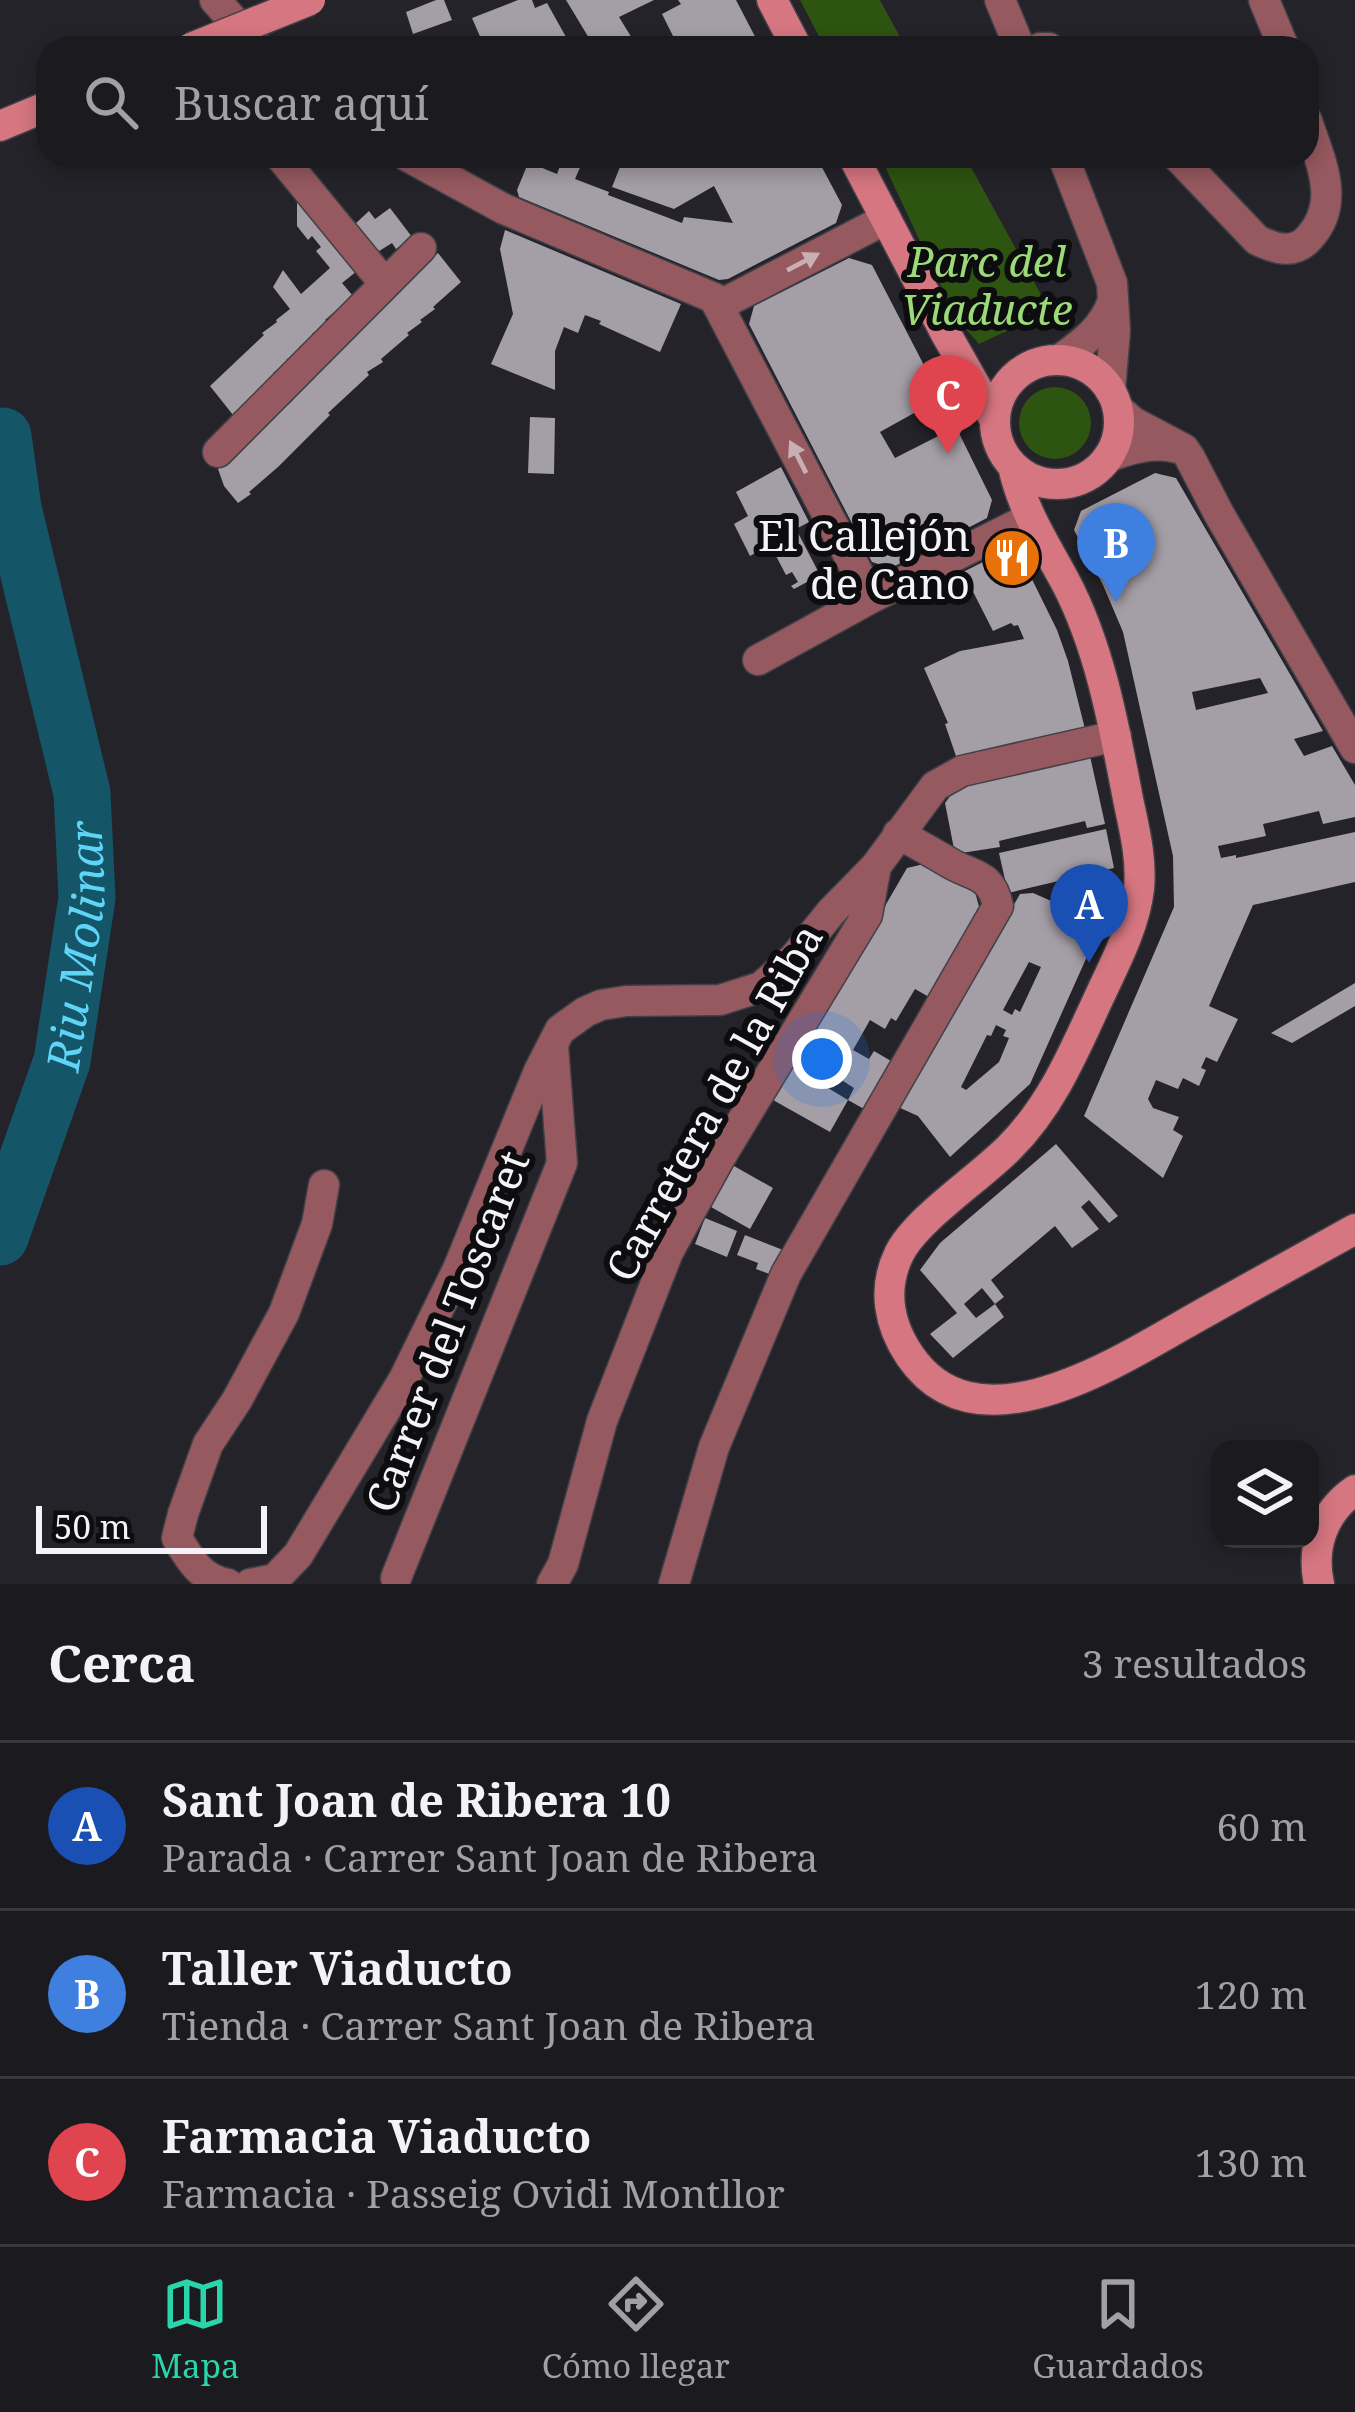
<!DOCTYPE html>
<html lang="es">
<meta charset="utf-8">
<style>
:root{--surface:#1a1a1f;--page:#27272c;--text:#f1f3f6;--muted:#9fa1a4;--line:#38383d;--accent:#2bd5ac}
body{margin:0;font-family:"Noto Serif",serif;background:var(--page);color:var(--text)}
.controls{position:absolute;right:36px;bottom:36px;display:grid;overflow:hidden;border-radius:24px;box-shadow:0 6px 18px #0003}
.controls button{width:108px;height:108px;display:grid;place-items:center;padding:0;border:0;border-bottom:3px solid var(--line);background:var(--surface);color:var(--text);font:60px sans-serif}
.scale{position:absolute;left:36px;bottom:30px;width:231px;box-sizing:border-box;padding-left:12px;border:6px solid #f4f4f8;border-top:0;font-size:33px;line-height:42px;white-space:nowrap;color:#f4f4f8;-webkit-text-stroke:9px #0d0c0f;paint-order:stroke}
.you{position:absolute;left:822px;top:1059px;width:42px;height:42px;margin:-30px;border:9px solid #fff;border-radius:50%;background:#1a73e8;box-shadow:0 0 0 18px #1a73e833}
.badge{display:grid;place-items:center;width:78px;height:78px;border-radius:50%;background:var(--accent);color:#fff;font-size:39px;font-weight:700}
.pin{position:absolute;translate:-50% -99px;filter:drop-shadow(0 3px 6px #0008)}
.pin::after{content:'';position:absolute;top:63px;width:42px;height:36px;background:inherit;clip-path:polygon(0 0,100% 0,50% 100%)}
.list{margin:0;padding:0;list-style:none}
h2{display:flex;justify-content:space-between;align-items:center;height:156px;margin:0;padding:0 48px;font-size:51px}
h2 small{font-size:39px;font-weight:400;color:var(--muted)}
.list li{display:grid;grid-template-columns:78px 1fr auto;gap:36px;align-items:center;box-sizing:border-box;height:168px;padding:0 48px;border-top:3px solid var(--line)}
.list b{display:block;font-size:45px;white-space:nowrap}
.list p{margin:0;font-size:39px;white-space:nowrap;color:var(--muted)}
.list em{font-size:39px;font-style:normal;color:var(--muted)}
.icon{flex:none;width:66px;height:66px;fill:none;stroke:currentColor;stroke-width:2;stroke-linecap:round;stroke-linejoin:round}
.map{position:relative;flex:none;width:1355px;height:1584px;overflow:hidden}
.search{position:absolute;background:var(--surface);box-shadow:0 6px 18px #0003;left:36px;right:36px;top:36px;height:132px;display:flex;align-items:center;gap:30px;box-sizing:border-box;padding:0 42px;border-radius:36px;color:var(--muted);font-size:45px}
.sheet{height:660px;background:var(--surface)}
nav{display:flex;justify-content:space-around;align-items:center;box-sizing:border-box;height:168px;border-top:3px solid var(--line);background:var(--surface);font-size:33px;color:var(--muted)}
nav a{display:grid;justify-items:center;gap:6px}
nav .on{color:var(--accent)}
.map>svg:first-child{display:block}
</style>
<div class="map">
<svg width="1355" height="1584" viewBox="0 0 1355 1584">
<rect width="100%" height="100%" fill="#232329"/>
<path fill="#2d5411" d="M800,0H880L906,48H825Z
M880,156H965L1050,311L979,344L956,318Z
M1019 423a36 36 0 1 1 72 0a36 36 0 1 1-72 0Z"/>
<g fill="none" stroke-linecap="round" stroke-linejoin="round">
<path stroke="#145567" stroke-width="57" id="s1" d="M0,1237L62,1061L87,898L82,793L13,508L3,436"/>
</g>
<path fill="#a49ea6" fill-rule="evenodd" d="M436,0H444L452,20L413,34L406,12Z
M518,0H532L535,8L547,3L566,37L549,43L546,37L517,48H485L472,18Z
M566,0H654L619,17L638,48H595Z
M678,0H736L761,48H679L662,14L681,4Z
M531,156L544,157L540,167L557,174L560,166L566,168L572,156H585L575,179L609,192L608,195L682,223L684,217L733,223L714,186L674,209L612,187L620,167L618,164L593,156H816L842,205L836,223L728,279L719,280L519,197L517,190Z
M297,195L357,271L342,283L353,296L325,320L327,322L312,334L314,336L299,347L301,349L286,360L287,363L273,373L275,376L260,387L261,389L247,400L248,402L233,415L210,386L264,335L262,333L277,322L276,320L290,309L273,287L283,270L301,294L330,268L316,251L321,247L312,236L308,240L297,226Z
M390,208L412,237L396,249L392,243L376,253L354,225L369,211L375,219Z
M505,230L681,304L660,352L599,324L601,321L585,315L578,333L564,327L555,351V390L491,364L513,314L500,249Z
M438,253L461,282L433,307L435,309L420,320L422,322L407,333L409,335L381,359L383,362L367,372L369,375L328,413L330,415L278,467L249,492L251,494L238,503L224,486L218,469L254,439L252,437L293,400L291,398L306,386L304,384L319,373L317,371L332,360L330,358L345,347L343,345L358,334L356,331L371,320L369,318L397,294L395,292Z
M849,258L872,265L941,398L880,432L895,458L956,427L992,500L987,518L891,568L872,562L749,324L754,306Z
M530,417L555,418L554,474L528,473Z
M781,467L809,522L796,529L820,575L794,589L791,586L798,582L792,572L786,575L776,556L793,547L787,535L750,556L734,524L748,516L736,492Z
M1155,473L1176,478L1323,731L1294,739L1304,756L1332,746L1355,785V817L1323,824L1319,811L1263,824L1266,836L1218,846L1221,858L1236,855V858L1355,832V882L1253,905L1209,1006L1238,1019L1217,1062L1206,1057L1201,1068L1206,1070L1199,1086L1183,1078L1178,1089L1156,1080L1148,1099L1153,1108L1179,1117L1173,1130L1183,1136L1163,1178L1084,1116L1174,907L1173,856L1123,632L1103,585L1074,530L1081,511ZM1260,678L1268,693L1196,710L1192,692Z
M1003,552L1021,557L1057,630L1068,661L1085,729L957,759L945,724L948,723L924,668L960,651L1024,639L1018,625L1014,626L1011,623L993,631L963,572Z
M1090,756L1105,824L1087,828L1085,821L999,841L1000,847L955,854L945,803L957,787Z
M1106,829L1114,868L1008,893L999,853Z
M924,864L975,892L980,910L929,997L915,989L896,1021L891,1018L885,1029L870,1020L853,1050L869,1059L874,1051L891,1061L864,1109L848,1100L830,1132L773,1100L907,868ZM841,1064L850,1069L843,1081L854,1088L848,1100L828,1088Z
M1033,893L1102,923L1030,1084L950,1157L918,1116L898,1107L1020,894ZM1029,962L1041,967L1020,1012L1015,1009L1012,1015L1003,1010ZM996,1025L1006,1030L1003,1036L1009,1038L999,1062L966,1090L961,1087L987,1035L991,1036Z
M1355,983V1006L1292,1043L1271,1033Z
M1056,1144L1118,1216L1109,1223L1089,1200L1081,1207L1099,1229L1072,1248L1055,1226L991,1280L1004,1297L995,1304L982,1288L964,1304L976,1318L995,1304L1004,1317L953,1358L930,1334L957,1313L920,1270L940,1243Z
M734,1166L773,1188L750,1229L711,1207Z
M705,1218L737,1231L727,1257L695,1244Z
M745,1235L783,1250L772,1275L756,1269L758,1263L737,1255Z"/>
<g fill="none" stroke-linecap="round" stroke-linejoin="round">
<defs>
<path id="minor" d="M215,0L258,48
M1264,0L1284,48
M1040,48H1049
M280,156L385,284
M407,156L504,209L714,298L871,598
M1177,156L1257,240C1276,249 1294,255 1309,238C1342,202 1320,161 1307,121
M720,305L886,219
M1118,409L1133,422L1184,449L1190,458L1219,514L1355,748
M218,452L421,248
M1108,457C1131,448 1154,442 1178,448
M758,660L871,598L1030,518
M396,1578L562,1163L553,1046
M228,1584C201,1579 190,1560 177,1538L183,1514L208,1444L237,1400L284,1313L317,1224L324,1185
M250,1584L275,1579L298,1555L404,1379L458,1269L539,1071L560,1030L585,1012L601,1005L626,1001L720,1000L761,987L794,958L831,912L876,866L935,786L962,771L1116,736
M552,1584L563,1564L602,1421L668,1252L718,1161L867,915L876,866
M674,1584L714,1447L786,1274L998,906C991,873 974,877 950,863C933,853 916,843 898,834"/>
<path id="tertiary" d="M1000,0L1020,48
M1063,156L1112,283L1115,331L1110,390
M1059,360C1082,344 1104,328 1113,300"/>
<path id="secondary" d="M772,0L797,48
M0,126L48,106
M853,156L946,334L995,420
M995 422a62 62 0 1 1 124 0a62 62 0 1 1-124 0Z
M1013,466C1022,509 1044,542 1065,581C1100,647 1114,726 1128,799C1134,828 1142,858 1139,889C1135,924 1117,959 1102,991C1076,1046 1054,1103 1010,1147C981,1177 916,1219 899,1254C882,1289 889,1325 910,1356C980,1458 1128,1355 1204,1313C1254,1285 1305,1257 1355,1229
M1319,1584C1311,1547 1323,1512 1355,1490"/>
</defs>
<use href="#minor" stroke="#404046" stroke-width="33"/>
<use href="#tertiary" stroke="#404046" stroke-width="33"/>
<use href="#secondary" stroke="#404046" stroke-width="33"/>
<use href="#minor" stroke="#95595f" stroke-width="30"/>
<use href="#tertiary" stroke="#95595f" stroke-width="30"/>
<use href="#secondary" stroke="#d57680" stroke-width="30"/>
<defs>
<path id="secondary-bridge" d="M191,48L310,0"/>
</defs>
<use href="#secondary-bridge" stroke="#404046" stroke-width="33" stroke-linecap="butt"/>
<use href="#secondary-bridge" stroke="#d57680" stroke-width="30"/>
</g>
<defs><path id="oneway-solid" d="M-6-.8H1V-3.2L6.5 0L1 3.2V.8H-6Z" transform="scale(3)"/></defs>
<g fill="#c9aeb3">
<use href="#oneway-solid" transform="translate(803 262) rotate(-28)"/>
<use href="#oneway-solid" transform="translate(798 457) rotate(-117)"/>
</g>
<defs>
<symbol id="restaurant-disc" viewBox="-11 -11 22 22"><circle r="9.5" fill="#e8710a" stroke="#0d0c0f"/><path d="M-5-6h1v4h1v-4h1v4h1v-4h1v5L-1.5 .5V6h-2V.5L-5-1ZM5-6V6H3V1.5H1.5Q1.5-4 5-6Z" fill="#fff"/></symbol>
</defs>
<g fill-rule="evenodd">
<use href="#restaurant-disc" x="979" y="525" width="66" height="66"/>
</g>
<g text-anchor="middle" dominant-baseline="central" stroke-width="12" stroke-linejoin="round" paint-order="stroke">
<g font-size="42" font-style="italic" fill="#9bda77" stroke="#0d0c0f">
<text x="987" y="260">Parc del<tspan x="987" dy="48">Viaducte</tspan></text>
</g>
<g font-size="42" fill="#f4f4f8" stroke="#0d0c0f" text-anchor="end">
<text x="970" y="534">El Callejón<tspan x="970" dy="48">de Cano</tspan></text>
</g>
<g font-size="42" fill="#f4f4f8" stroke="#0d0c0f">
<text transform="translate(713 1102) rotate(-61)">Carretera de la Riba</text>
<text transform="translate(446 1331) rotate(-69)">Carrer del Toscaret</text>
</g>
<g font-size="45" font-style="italic" fill="#5ed4f7" stroke="#0d0c0f">
<text stroke="none"><textPath href="#s1" startOffset="303">Riu Molinar</textPath></text>
</g>
</g>
</svg>
<div class="controls">
<button><svg class="icon" aria-label="layers" viewBox="0 0 24 24"><path d="M12 4l9 5-9 5-9-5zM3 14l9 5 9-5"/></svg></button>
</div>
<div class="scale">50 m</div>
<div class="you"></div>
<div class="pin badge" style="left:1089px;top:963px;background:#1a4fb4">A</div>
<div class="pin badge" style="left:1116px;top:602px;background:#3f7fe0">B</div>
<div class="pin badge" style="left:948px;top:454px;background:#e0444e">C</div>
<div class="search"><svg class="icon" aria-label="search" viewBox="0 0 24 24"><circle cx="10" cy="10" r="6"/><path d="M15 15l6 6"/></svg>Buscar aquí</div>
</div>
<section class="sheet">
<h2>Cerca<small>3 resultados</small></h2>
<ul class="list">
<li><span class="badge" style="background:#1a4fb4">A</span><div><b>Sant Joan de Ribera 10</b><p>Parada · Carrer Sant Joan de Ribera</p></div><em>60 m</em></li>
<li><span class="badge" style="background:#3f7fe0">B</span><div><b>Taller Viaducto</b><p>Tienda · Carrer Sant Joan de Ribera</p></div><em>120 m</em></li>
<li><span class="badge" style="background:#e0444e">C</span><div><b>Farmacia Viaducto</b><p>Farmacia · Passeig Ovidi Montllor</p></div><em>130 m</em></li>
</ul>
</section>
<nav>
<a class="on"><svg class="icon" aria-label="map" viewBox="0 0 24 24"><path d="M3 6l6-2 6 2 6-2v14l-6 2-6-2-6 2zM9 4v14M15 6v14"/></svg>Mapa</a>
<a><svg class="icon" aria-label="directions" viewBox="0 0 24 24"><path d="M12 3l9 9-9 9-9-9zM9 14v-3h6M13 9l2 2-2 2"/></svg>Cómo llegar</a>
<a><svg class="icon" aria-label="saved" viewBox="0 0 24 24"><path d="M7 4h10v16l-5-4-5 4z"/></svg>Guardados</a>
</nav>
